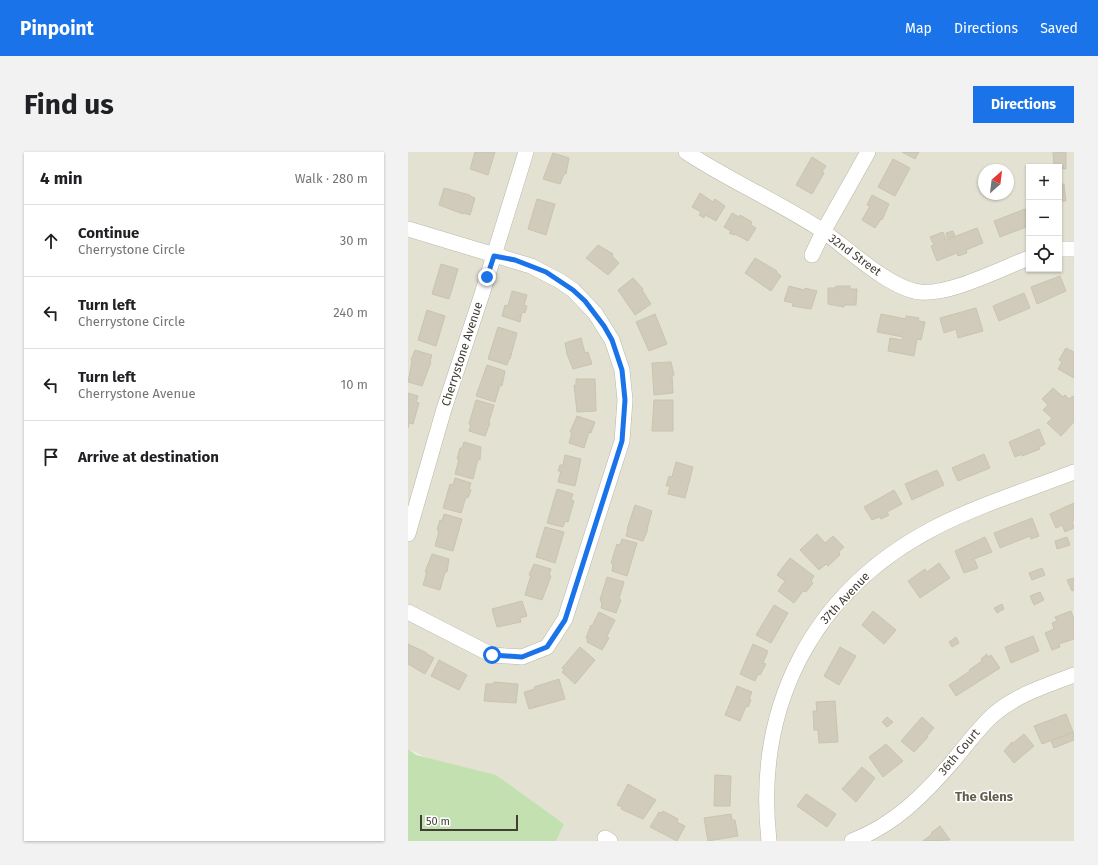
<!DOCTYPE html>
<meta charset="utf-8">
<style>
:root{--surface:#fff;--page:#f2f2f2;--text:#202124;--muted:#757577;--line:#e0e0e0;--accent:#1a73e8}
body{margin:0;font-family:"Fira Sans",sans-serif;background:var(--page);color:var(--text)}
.controls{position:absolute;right:12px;top:12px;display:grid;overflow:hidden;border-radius:0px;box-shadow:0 1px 3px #0004}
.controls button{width:36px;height:36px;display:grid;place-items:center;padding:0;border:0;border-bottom:1px solid var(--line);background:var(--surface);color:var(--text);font:20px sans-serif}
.compass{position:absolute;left:570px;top:12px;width:36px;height:36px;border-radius:50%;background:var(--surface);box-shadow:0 1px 3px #0004;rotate:28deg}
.scale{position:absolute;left:12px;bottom:10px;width:98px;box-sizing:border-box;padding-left:4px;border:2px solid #413e34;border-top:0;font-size:11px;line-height:14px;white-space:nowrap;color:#413e34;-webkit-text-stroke:3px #fff;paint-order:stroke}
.stop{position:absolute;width:12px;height:12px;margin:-9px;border:3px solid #1a73e8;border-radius:50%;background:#fff}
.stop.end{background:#1a73e8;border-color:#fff;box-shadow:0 1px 4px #0008}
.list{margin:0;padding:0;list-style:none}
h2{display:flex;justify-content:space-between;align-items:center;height:52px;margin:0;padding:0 16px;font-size:17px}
h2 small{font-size:13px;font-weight:400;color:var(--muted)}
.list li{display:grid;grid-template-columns:26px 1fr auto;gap:12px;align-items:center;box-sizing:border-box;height:72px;padding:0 16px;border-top:1px solid var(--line)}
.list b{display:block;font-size:15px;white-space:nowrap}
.list p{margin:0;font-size:13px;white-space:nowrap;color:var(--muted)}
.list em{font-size:13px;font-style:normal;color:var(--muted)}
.icon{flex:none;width:22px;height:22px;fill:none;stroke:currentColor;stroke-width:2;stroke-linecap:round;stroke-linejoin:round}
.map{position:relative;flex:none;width:666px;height:689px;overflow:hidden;border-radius:0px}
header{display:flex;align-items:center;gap:24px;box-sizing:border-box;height:56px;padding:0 20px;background:var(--accent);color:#fff}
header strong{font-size:19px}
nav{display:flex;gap:22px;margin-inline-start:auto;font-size:14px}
.intro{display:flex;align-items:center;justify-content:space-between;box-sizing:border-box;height:96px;padding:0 24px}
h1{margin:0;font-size:28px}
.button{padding:10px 18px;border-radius:0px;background:var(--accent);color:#fff;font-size:14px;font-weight:700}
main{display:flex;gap:24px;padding:0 24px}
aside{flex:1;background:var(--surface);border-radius:0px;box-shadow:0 1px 3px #0004}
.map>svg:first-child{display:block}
</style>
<header>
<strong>Pinpoint</strong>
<nav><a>Map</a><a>Directions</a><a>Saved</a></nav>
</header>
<div class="intro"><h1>Find us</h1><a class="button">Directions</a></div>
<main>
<aside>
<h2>4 min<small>Walk · 280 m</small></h2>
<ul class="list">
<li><svg class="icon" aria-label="ahead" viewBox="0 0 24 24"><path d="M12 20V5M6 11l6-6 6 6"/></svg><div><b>Continue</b><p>Cherrystone Circle</p></div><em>30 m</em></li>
<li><svg class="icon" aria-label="left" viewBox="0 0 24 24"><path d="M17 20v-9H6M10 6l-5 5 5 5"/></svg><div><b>Turn left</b><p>Cherrystone Circle</p></div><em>240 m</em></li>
<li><svg class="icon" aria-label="left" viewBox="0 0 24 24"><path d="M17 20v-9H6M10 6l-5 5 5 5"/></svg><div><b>Turn left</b><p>Cherrystone Avenue</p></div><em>10 m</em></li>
<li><svg class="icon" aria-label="arrive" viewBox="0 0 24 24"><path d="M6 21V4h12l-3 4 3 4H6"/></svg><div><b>Arrive at destination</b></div></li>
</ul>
</aside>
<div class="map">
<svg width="666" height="689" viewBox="0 0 666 689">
<rect width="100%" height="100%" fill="#f0eee4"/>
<path fill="#e3e1d2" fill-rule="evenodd" d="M0,0H666V689H148L156,671L0,597ZM621,15H651V117H621ZM576,18H600V42H576Z"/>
<path fill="#c3e0b0" d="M0,597L8,603L88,623L156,672L148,689H0Z"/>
<path fill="#d0cbba" stroke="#cac4af" d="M67,0H87L80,23L62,17Z
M494,0H511L507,7Z
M645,0H658V17L646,15Z
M145,1L161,6L158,22H156L152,32L135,27Z
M404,5L418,14L414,20L416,21L404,42L388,33Z
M485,7L502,16L487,44L470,35Z
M656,32L658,49H651V52V33Z
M36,36L62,43V44L67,46L62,63L56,61L55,62L31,53Z
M292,41L305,50L307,47L317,54L308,69L297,63L296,66L291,63L293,60L284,55Z
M464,43L481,52L474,68L473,67L467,76L454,68L462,54L459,53Z
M129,47L147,52L138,83L120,77Z
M617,57L621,67V74L592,85L586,69Z
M324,61L331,65L332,63L344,70L343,73L348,76L340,89L327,82L326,83L321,81L323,79L316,75Z
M569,76L575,91L558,98L559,101L550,104L549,101L529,109L523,94L526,93L522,85L535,80L538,88Z
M545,79L547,84L539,86L538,81Z
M190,93L205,102L204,104L211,111L200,123L178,106Z
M347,106L369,119L368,120L373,124L363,139L337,121Z
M33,112L50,117L41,147L24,142Z
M652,124L658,139L629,152L623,135Z
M225,126L235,137L234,138L243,152L227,163L210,138Z
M381,134L396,138L397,136L409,139L403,157L384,154L385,151L376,149Z
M428,134H442V137H449L448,153H436V155L420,152V136H427Z
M104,139L119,143L116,153L119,154L117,161L114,160L112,170L94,164L97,153L100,154Z
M616,141L622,156L591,169L585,154Z
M568,156L575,179L550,186L548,177L536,181L532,166Z
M19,158L37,164L28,194L10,188Z
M247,162L259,192L241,199L228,170Z
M473,162L498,167V164L511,166L510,169L517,170L513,188L509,187L506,204L480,199L482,186L494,188L495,185L469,180Z
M90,175L109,181L102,207H101L99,213L80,207Z
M173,186L177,201L180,200L184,212L165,217L159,202L157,191Z
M658,196L666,200V226L650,217L654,210L651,208Z
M7,198L24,203L22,209L23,210L14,234L0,230L4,209L3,208Z
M263,210L266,223H264L265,241L246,243L244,211Z
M79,213L97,219L94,234L92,233L87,250L68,244Z
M168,227H187L188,259L169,260L166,233H168Z
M645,236L655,245L657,243L661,247L665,244L666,245V270L653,284L639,271L644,266L635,258L640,253L634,247Z
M0,241L10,244L8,250L11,251L5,272L1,271L0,276Z
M68,248L86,253L81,270L82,271L77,284L61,279L63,273L61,272Z
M246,248H265V279H244Z
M169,264L187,270L183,281L181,280L176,296L161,291L164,280H162Z
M631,277L637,292L631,295L632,297L614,304V302L607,305L601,290Z
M56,290L73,295L72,308L70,307L65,327L47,322L51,307H49L52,296H54Z
M576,302L582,316L550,329L544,316Z
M157,303L173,307L167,334L150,330L153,319H150L152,313H155Z
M268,310L285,315L277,346L260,342L262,334H258L261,324L264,325Z
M529,318L536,333L504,348L497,332Z
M47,326L63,331L61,337L63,338L60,346L58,345L53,361L35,356L42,332L45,333Z
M149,337L165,342L163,348L166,349L160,370L157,369L155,375L139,371Z
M486,338L494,352L479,360L481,363L473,367L471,365L464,368L456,355Z
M666,351V369H664L666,376L657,380L654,373L648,376L642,362Z
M227,353L244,359L239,377H240L235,389L218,384L220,377H219Z
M36,362L54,367L45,399L27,394L31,379L29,378L32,368L34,369Z
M624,366L631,384L623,387L622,384L592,396L586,381Z
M137,375L156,380L147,411L128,405Z
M409,382L417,391L425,384L436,395L431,400L432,403L420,414L418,412L411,418L392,398Z
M577,385L584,400L566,407L570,416L556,421L547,399Z
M659,385L662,393L649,397L647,389Z
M214,387L229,391L219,424L204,419L205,412L203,411L209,392L212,393Z
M24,402L41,407L39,420H37L32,438L15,433L19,420H17Z
M382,406L406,424L403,429L405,431L398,440L395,439L386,451L370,439L377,429L369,423Z
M531,411L542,426L512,446L500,429L517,417L519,420Z
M126,412L143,417L141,423L143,424L134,448L117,443L123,423H121Z
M634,416L637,423L624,428L621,421Z
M199,425L216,430L211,447L213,448L208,461L193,456L194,451L192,448Z
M666,426V438L664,439L659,428Z
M632,440L636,448L626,453L622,444Z
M114,449L119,464L112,466L113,470L89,475L84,457Z
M594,452L596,457L589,461L586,456Z
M366,453L380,461L363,491L348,483Z
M465,459L488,478L476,492L454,473Z
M663,459L666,468V487L651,492L652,495L644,498L637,481L646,477L644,471L649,469L647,465Z
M191,460L207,468L199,484L201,486L194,498L179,490L180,487L178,486L183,473L184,474Z
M625,484L631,499L603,511L597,495Z
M548,485L551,491L544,495L541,490Z
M0,492L19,501V502L26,506L17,522L0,512Z
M345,492L360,499L355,511L358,512L352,523L350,522L347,529L332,522Z
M172,495L187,508L167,532L154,520L156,518L154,516Z
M432,495L448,504L431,533L416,524Z
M579,502L580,505L583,503L592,516L548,544L541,533L562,519L561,518L574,509L573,507Z
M31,508L59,523L51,538L23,524Z
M151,527L157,547L121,557L116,540L127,537L126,535Z
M86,530L110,532L108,551L76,549L78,532H85Z
M329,534L344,540L341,547L343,548L340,555L338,554L332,569L317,563Z
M427,549L430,590L411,591L410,578H406L405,559H409L408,550Z
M658,562L665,580L634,592L626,574Z
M479,565L485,570L479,575L474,570Z
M514,565L526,576L519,584L520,585L506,600L493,589Z
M666,580V588L646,596L643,589Z
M616,582L626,594L606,611L596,599L604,590L605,591Z
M478,592L495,609L475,625L461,605Z
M454,615L467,626L448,650L434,637Z
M307,623L323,624L322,654H306Z
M220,632L248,648L235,667L213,657L214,655L209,653Z
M398,642L428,662L419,675L389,654Z
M255,659L270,667L269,670L277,674L269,689L242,675L251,660L253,661Z
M323,662L324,668H327L330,684L300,689L296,666Z
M532,674L542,688L515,689L524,682L523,681Z"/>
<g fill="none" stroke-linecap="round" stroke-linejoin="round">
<defs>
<path id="street" d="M278,0C322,29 371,50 415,79C439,96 482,137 512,140C542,143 592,117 621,106
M0,77L123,114L152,129L165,138L187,161L204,188L214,218L217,248L214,289L157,467L139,495L114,505L84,503L0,460
M651,97H666
M404,103L415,80L460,0
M0,382L36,257L74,142L118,0
M197,686L202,689
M361,689C346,554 404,440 526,376C570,353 620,338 666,320
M444,689C486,673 516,643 545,609C558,593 570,577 585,563C608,543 637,534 666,523"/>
</defs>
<use href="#street" stroke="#bab7a8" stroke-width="16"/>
<use href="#street" stroke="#fff" stroke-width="15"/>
</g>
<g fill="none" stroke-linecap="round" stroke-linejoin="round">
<path stroke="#1a73e8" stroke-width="5" d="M79,125L86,104L107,108L138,120L165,138L177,149L196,174L204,188L214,218L217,248L214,289L157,468L139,495L114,505L84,503"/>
</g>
<g text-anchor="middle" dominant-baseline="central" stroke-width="3" stroke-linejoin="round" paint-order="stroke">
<g font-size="12" fill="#413e34" stroke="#fff">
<text transform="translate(447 103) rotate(36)">32nd Street</text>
<text transform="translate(54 202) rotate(-72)">Cherrystone Avenue</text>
<text transform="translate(437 446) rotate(-47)">37th Avenue</text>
<text transform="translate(551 600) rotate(-50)">36th Court</text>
</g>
<g font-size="13" font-weight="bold" fill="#635d4d" stroke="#fff">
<text x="576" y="644">The Glens</text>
</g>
</g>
</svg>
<div class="controls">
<button>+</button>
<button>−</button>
<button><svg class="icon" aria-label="locate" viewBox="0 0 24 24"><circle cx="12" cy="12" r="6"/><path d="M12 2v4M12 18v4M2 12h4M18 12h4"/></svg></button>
</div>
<svg class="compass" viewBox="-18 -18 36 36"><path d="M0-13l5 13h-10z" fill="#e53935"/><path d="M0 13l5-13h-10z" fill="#757577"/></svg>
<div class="scale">50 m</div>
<div class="stop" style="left:84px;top:503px"></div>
<div class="stop end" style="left:79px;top:125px"></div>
</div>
</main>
